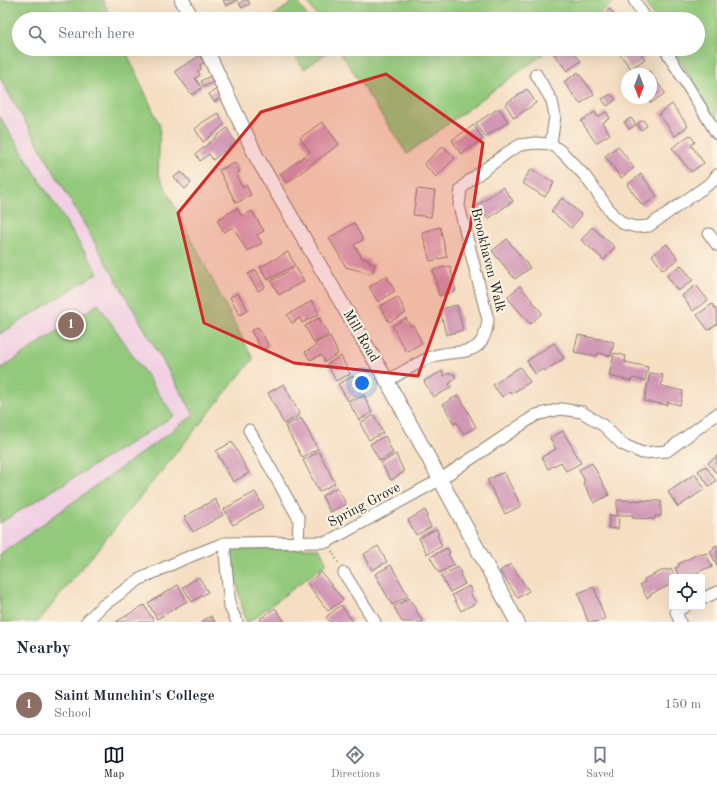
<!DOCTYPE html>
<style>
:root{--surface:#fff;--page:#f2f2f3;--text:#1f2937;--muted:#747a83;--line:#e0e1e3;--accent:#111827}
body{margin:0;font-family:"Old Standard TT",serif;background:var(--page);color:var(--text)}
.controls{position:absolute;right:12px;bottom:12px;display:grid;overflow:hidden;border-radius:4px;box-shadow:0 4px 16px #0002}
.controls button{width:36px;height:36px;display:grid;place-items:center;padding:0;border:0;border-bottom:1px solid var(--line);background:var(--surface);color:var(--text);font:20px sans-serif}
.compass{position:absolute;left:621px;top:68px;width:36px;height:36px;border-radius:50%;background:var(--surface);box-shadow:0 4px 16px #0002;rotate:180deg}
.you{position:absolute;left:362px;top:383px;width:14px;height:14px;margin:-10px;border:3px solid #fff;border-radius:50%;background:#1a73e8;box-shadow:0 0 0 6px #1a73e833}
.badge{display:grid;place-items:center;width:26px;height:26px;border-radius:50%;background:var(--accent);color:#fff;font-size:13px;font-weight:700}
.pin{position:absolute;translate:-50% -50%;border:2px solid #fff;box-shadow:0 1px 4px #0006}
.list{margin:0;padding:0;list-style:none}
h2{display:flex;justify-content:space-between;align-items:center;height:52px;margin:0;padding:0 16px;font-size:17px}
h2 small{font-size:13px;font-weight:400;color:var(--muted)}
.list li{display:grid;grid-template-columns:26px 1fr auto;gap:12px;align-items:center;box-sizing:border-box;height:60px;padding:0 16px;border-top:1px solid var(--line)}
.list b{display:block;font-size:15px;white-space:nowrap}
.list p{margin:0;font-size:13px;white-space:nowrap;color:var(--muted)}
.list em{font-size:13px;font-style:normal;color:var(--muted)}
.icon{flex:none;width:22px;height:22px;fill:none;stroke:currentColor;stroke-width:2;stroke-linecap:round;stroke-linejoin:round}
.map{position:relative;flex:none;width:717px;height:622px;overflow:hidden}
.search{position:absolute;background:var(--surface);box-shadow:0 4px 16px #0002;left:12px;right:12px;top:12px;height:44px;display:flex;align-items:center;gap:10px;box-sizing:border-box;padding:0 14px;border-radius:22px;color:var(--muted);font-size:15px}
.sheet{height:112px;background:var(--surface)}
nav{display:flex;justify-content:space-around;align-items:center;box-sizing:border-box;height:56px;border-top:1px solid var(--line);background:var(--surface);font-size:11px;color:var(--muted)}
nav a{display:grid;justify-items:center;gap:2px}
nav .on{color:var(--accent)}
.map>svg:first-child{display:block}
</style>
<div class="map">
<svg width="717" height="622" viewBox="0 0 717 622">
<rect width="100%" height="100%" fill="#fcf5e5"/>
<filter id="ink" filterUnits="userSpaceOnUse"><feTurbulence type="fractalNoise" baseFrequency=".025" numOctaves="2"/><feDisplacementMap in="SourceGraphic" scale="8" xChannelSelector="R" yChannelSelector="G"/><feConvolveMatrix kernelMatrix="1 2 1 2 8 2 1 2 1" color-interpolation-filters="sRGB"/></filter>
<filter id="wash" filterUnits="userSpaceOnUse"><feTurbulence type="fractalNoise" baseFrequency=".012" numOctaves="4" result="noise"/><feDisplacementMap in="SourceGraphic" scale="16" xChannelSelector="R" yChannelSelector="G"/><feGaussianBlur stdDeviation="0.9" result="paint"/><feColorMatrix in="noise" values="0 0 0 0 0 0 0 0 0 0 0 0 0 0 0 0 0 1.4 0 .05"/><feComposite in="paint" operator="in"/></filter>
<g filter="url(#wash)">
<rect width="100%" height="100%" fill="#f5dec2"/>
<path fill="#f1d0e4" d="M0,78L194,415L0,555Z"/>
<path fill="#93c97b" stroke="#58724c" d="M0,0H103L112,19H19V49H125L160,126L158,174L253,359L38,622H0L2,617L0,613V555L194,415L0,78Z
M296,0L309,19H269Z
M306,0H617L591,19H319Z
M644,0H717V123L673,49H698V19H655Z
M290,49H330L331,50L304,69Z
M338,49H550L407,154Z
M0,117L98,273L0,334Z
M98,304L174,416L0,523V369Z
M248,548H319L327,563L249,622H246L231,560L233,550Z"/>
<g id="blocks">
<path fill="#d198b6" d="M223,0H238L226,6Z
M244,0H248L250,4L242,8L239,3Z
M610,9L617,19H596Z
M552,49H571L581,61L567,71L551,50Z
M616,49H637L645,59L631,69Z
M204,53L208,61L200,65L201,69L198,71L200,75L195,78L202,88L192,95L175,71Z
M649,71L665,93L651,103L648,98H651V74H645Z
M578,72L594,94L580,104L564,82Z
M214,74L217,80L204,87L201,81Z
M220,87L225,95L214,102L209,94Z
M527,89L536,103L514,118L505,104Z
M611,94L616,100L607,106L602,99Z
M672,104L688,126L675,136L659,114Z
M499,108L508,122L485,137L476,123Z
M595,112L598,117L606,112L610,118L602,123L610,134L596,143L581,121Z
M218,113L225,124L203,142L195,129L203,122Z
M631,118L636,125L629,129L624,122Z
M643,120L647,126L641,130L637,124Z
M322,122L339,144L287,183L280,174L310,152L300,138Z
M474,125L483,139L461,154L452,140Z
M227,128L235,142L213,160L209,154L200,161L196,154Z
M690,135L695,142L691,145L704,163L691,172L672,148Z
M443,146L455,158L436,177L424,164Z
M618,146L634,168L621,178L605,156Z
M235,163L240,172L236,174L242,187L246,185L251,195L236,203L219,170Z
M531,169L554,183L545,197L522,183Z
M181,172L191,183L185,189L174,177Z
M641,174L657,196L643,206L627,185Z
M503,187L513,201L488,219L483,212L479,215L474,208Z
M417,189L435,191L431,217L413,215Z
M562,198L582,215L571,228L551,211Z
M237,208L242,216L252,211L264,231L257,235L262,243L247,251L233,227L224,232L217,220Z
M354,223L363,240L354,245L362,258L370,260L369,263L375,264L372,274L346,267L329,238Z
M440,227L447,257L430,261L422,232Z
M592,227L615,247L604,260L581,240Z
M507,239L530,268L515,279L492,251Z
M667,244L678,259L663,270L652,255Z
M288,252L295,265L268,280L260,267Z
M681,265L693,280L678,291L667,276Z
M450,266L456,291L439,296L433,270Z
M296,267L304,281L279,295L271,281Z
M256,270L265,287L258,291L248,274Z
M386,276L395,291L378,302L369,287Z
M696,285L708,300L693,311L682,296Z
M520,286L542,313L530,324L507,297Z
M238,293L248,310L240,315L230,297Z
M398,297L406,313L389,322L380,306Z
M312,301L319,314L302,323L300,318L292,323L287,315Z
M712,304L717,311V324L708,330L697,315Z
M457,305L463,330L446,335L440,309Z
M319,318L328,335L314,343L305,326Z
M406,318L410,326L413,325L422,343L406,352L392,326Z
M258,327L269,346L262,350L251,331Z
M578,335L614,342L611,356L598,353L597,356L574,352Z
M330,336L338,354L325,362L321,355L310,360L305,352L316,346L315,344Z
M554,343L564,358L545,371L543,369L535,374L527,361Z
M614,353L626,356L625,362L648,367L645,381L632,378L631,381L609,376Z
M341,356L350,374L336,381L327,364Z
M520,367L530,382L511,394L509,392L502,397L493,385Z
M442,371L444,376L449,373L453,374L455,375V379L449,384L451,388L433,397L424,381Z
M650,373L663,375L661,386L683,391L680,405L667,402V405L644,401Z
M353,376L361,393L348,401L338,384Z
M284,384L300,415L284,424L268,393Z
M364,395L372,413L359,420L349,403Z
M459,395L476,427L463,434L457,422L454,424L443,404Z
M374,415L383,433L369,440L360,423Z
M301,418L318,449L302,457L285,426Z
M563,431L581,463L566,471L561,462L548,469L542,457L556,449L550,438Z
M385,436L393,453L380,461L370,444Z
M232,442L249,473L233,482L216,451Z
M319,452L335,483L319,492L303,460Z
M396,454L404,472L391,480L381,463Z
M717,456V474L708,463Z
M592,463L609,495L594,503L583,482L585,481L579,470Z
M706,466L716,481L709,486L698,471Z
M504,472L521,506L505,514L487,480Z
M695,474L705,489L678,507L668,492Z
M337,487L346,504L330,512L322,496Z
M255,492L264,507L233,525L224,509Z
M215,499L223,515L193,532L184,517Z
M617,500L661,501V516H655V519L632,518L633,515H617Z
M425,510L428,516L426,517L431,527L416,535L408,520Z
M610,515L619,516L618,529L608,528Z
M436,529L439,534L437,535L442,546L427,554L419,538Z
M717,545V566L710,551L714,549L713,547Z
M378,546L387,562L372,570L364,554Z
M447,548L450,553L448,554L454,565L439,573L430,557Z
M700,553L701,555L706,553L712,567L708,569L707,568L688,577H679L675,568L679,566L678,564Z
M511,564L529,591L518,598L500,571Z
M391,565L408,596L392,605L375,574Z
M458,567L461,573L460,574L465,584L450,592L441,576Z
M666,569L667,571L671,569L675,577H672V584L651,594V595L647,598L640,584L645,582L644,579Z
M321,572L343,600L328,611L307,583Z
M199,577L208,592L192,602L183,587Z
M178,585L187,601L157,619L148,603Z
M469,586L472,592L470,593L476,603L461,611L452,595Z
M594,587L605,619L595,622H588L578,593Z
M409,598L418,613L423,622H402L394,607Z
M144,605L154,621L152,622H116Z
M341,605L351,619L353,622H330L326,617Z
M275,608L285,622H262L260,619Z
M211,616L215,622H201Z"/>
</g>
</g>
<g filter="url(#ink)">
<use href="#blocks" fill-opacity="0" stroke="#887d6f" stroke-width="1"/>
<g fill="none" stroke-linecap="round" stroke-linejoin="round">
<defs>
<path id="minor" d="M634,0L646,19
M665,49L717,134
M536,74L552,101L555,116L551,144
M709,234L717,245
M387,381C402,373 416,363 431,357C459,347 483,362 488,320L459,206L461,189L469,181L508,152L520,145L535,143L551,144L562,152L585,176L613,215L624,224L636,227L649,226L712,182L717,175
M249,430L299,519L298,543
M224,543L230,607L237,622
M344,573L375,622
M702,599L717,592
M86,622L101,607L140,579L181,560L224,543L327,542L441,479L536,415L561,409L582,412L604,426L622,444L642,453L667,451L717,414
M680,622L676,611L685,607"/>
<path id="tertiary" d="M182,0L192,19
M206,49L257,158L387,381L517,622"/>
</defs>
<use href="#minor" stroke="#887d6f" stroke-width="13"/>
<use href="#tertiary" stroke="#887d6f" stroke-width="16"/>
<path stroke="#887d6f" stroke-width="2.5" stroke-dasharray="1 3" stroke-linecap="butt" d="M332,551L339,564"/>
<use href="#minor" stroke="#fff" stroke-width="11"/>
<use href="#tertiary" stroke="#fff" stroke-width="14"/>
</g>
</g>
<path fill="#d62828" fill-opacity="0.2" stroke="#d62828" stroke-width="3" stroke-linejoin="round" d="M386,74L483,143L470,229L418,376L294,363L204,323L178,213L261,112Z"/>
<g text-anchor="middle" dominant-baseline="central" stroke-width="4" stroke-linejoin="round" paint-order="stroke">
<g font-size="14" fill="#1c1c1c" stroke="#fcf5e5">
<text transform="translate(488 260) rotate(76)">Brookhaven Walk</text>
<text transform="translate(361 336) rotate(60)">Mill Road</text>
<text transform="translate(364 505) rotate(-28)">Spring Grove</text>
</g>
</g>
</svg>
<div class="controls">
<button><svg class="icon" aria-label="locate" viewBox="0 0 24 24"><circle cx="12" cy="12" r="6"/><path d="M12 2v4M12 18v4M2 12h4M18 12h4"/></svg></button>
</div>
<svg class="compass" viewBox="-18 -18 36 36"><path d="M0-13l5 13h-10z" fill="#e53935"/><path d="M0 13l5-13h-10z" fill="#747a83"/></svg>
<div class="you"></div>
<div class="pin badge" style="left:71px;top:325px;background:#8d6e63">1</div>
<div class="search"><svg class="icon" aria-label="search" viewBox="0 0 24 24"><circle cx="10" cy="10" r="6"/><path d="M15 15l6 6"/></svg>Search here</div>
</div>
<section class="sheet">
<h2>Nearby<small></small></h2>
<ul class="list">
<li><span class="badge" style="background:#8d6e63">1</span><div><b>Saint Munchin's College</b><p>School</p></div><em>150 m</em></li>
</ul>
</section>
<nav>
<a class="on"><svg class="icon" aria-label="map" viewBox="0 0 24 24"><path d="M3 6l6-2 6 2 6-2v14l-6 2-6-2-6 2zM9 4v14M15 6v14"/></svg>Map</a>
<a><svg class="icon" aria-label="directions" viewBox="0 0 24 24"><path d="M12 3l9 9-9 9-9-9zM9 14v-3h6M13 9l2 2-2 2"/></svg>Directions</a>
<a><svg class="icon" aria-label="saved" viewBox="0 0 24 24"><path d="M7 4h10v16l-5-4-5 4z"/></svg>Saved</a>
</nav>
